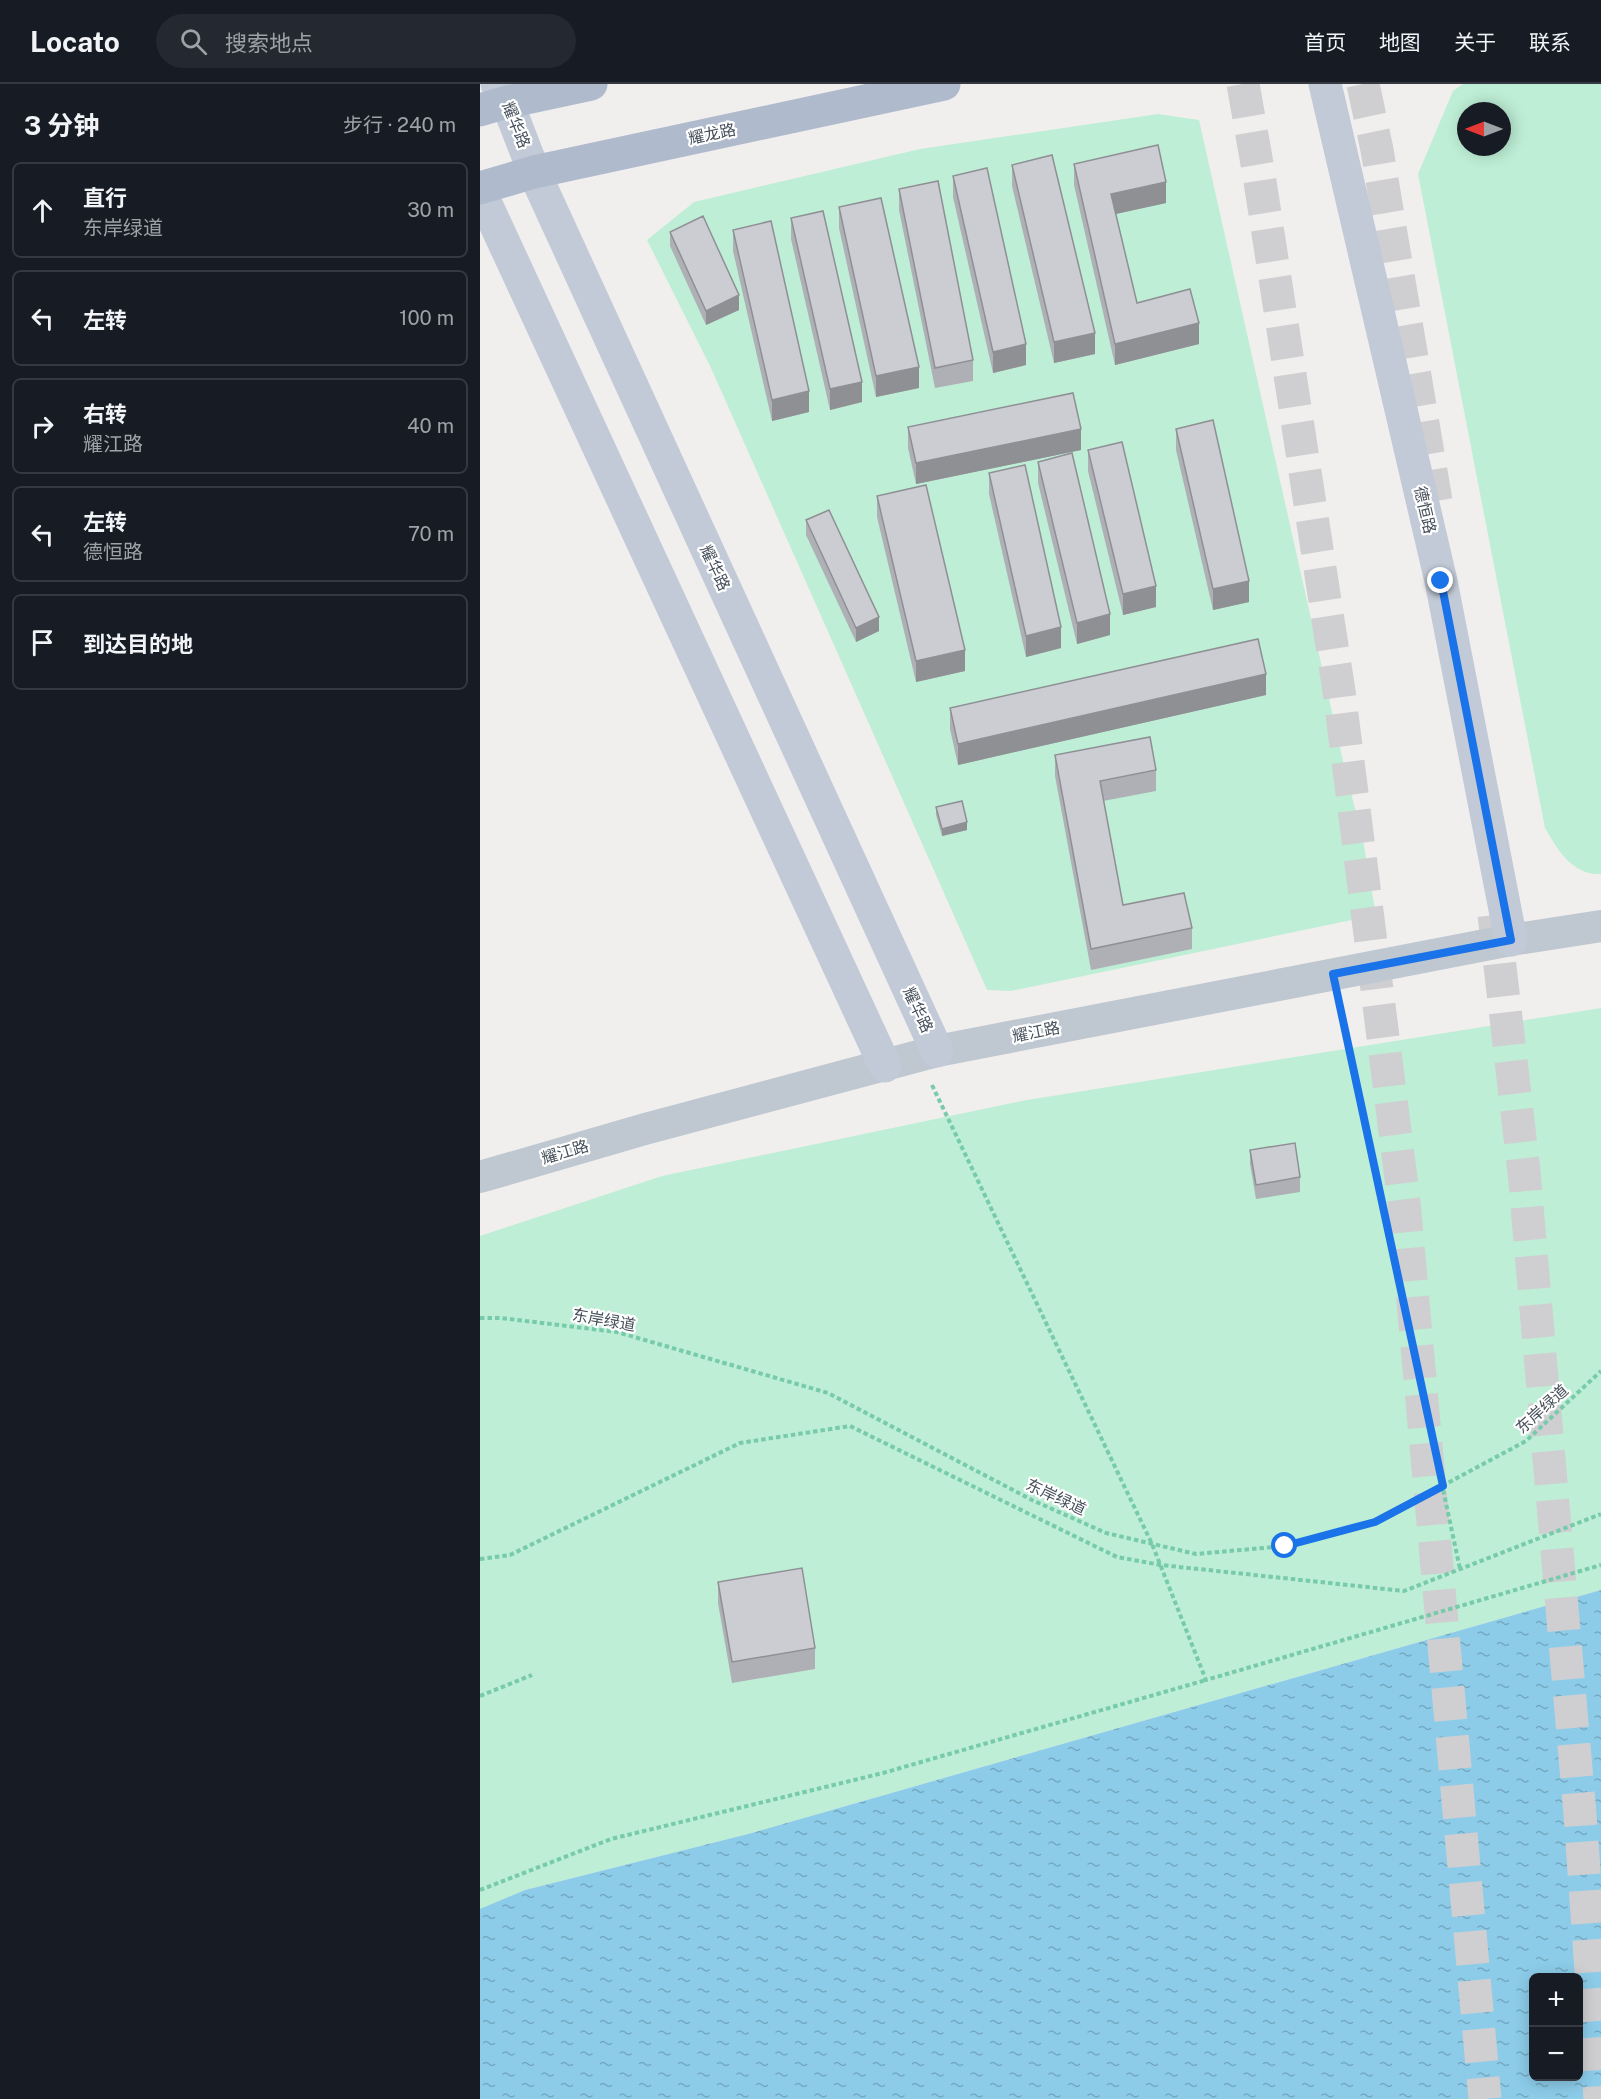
<!DOCTYPE html>
<html lang="zh">
<meta charset="utf-8">
<style>
:root{--surface:#171b24;--page:#242831;--text:#f1f3f6;--muted:#9ea1a6;--line:#363941}
body{margin:0;font-family:"Public Sans","Noto Sans SC",sans-serif;background:var(--page);color:var(--text)}
.controls{position:absolute;right:18px;bottom:18px;display:grid;overflow:hidden;border-radius:9px;box-shadow:0 3px 15px #0003}
.controls button{width:54px;height:54px;display:grid;place-items:center;padding:0;border:0;border-bottom:2px solid var(--line);background:var(--surface);color:var(--text);font:30px sans-serif}
.compass{position:absolute;left:977px;top:18px;width:54px;height:54px;border-radius:50%;background:var(--surface);box-shadow:0 3px 15px #0003;rotate:270deg}
.stop{position:absolute;width:18px;height:18px;margin:-14px;border:4px solid #1a73e8;border-radius:50%;background:#fff}
.stop.end{background:#1a73e8;border-color:#fff;box-shadow:0 2px 6px #0008}
.list{margin:0;padding:0;list-style:none}
h2{display:flex;justify-content:space-between;align-items:center;height:78px;margin:0;padding:0 24px;font-size:26px}
h2 small{font-size:20px;font-weight:400;color:var(--muted)}
.list li{display:grid;grid-template-columns:39px 1fr auto;gap:18px;align-items:center;box-sizing:border-box;height:96px;margin:0 12px 12px;padding:0 12px;border:2px solid var(--line);border-radius:9px}
.list b{display:block;font-size:22px;white-space:nowrap}
.list p{margin:0;font-size:20px;white-space:nowrap;color:var(--muted)}
.list em{font-size:20px;font-style:normal;color:var(--muted)}
.icon{flex:none;width:33px;height:33px;fill:none;stroke:currentColor;stroke-width:2;stroke-linecap:round;stroke-linejoin:round}
.map{position:relative;flex:none;width:1121px;height:2015px;overflow:hidden}
header{display:flex;align-items:center;gap:36px;box-sizing:border-box;height:84px;padding:0 30px;background:var(--surface);border-bottom:2px solid var(--line)}
header strong{font-size:28px}
nav{display:flex;gap:33px;margin-inline-start:auto;font-size:21px}
.search{width:420px;height:54px;background:var(--page);display:flex;align-items:center;gap:15px;box-sizing:border-box;padding:0 21px;border-radius:33px;color:var(--muted);font-size:22px}
main{display:flex}
aside{flex:1;background:var(--surface)}
.map>svg:first-child{display:block}
</style>
<header>
<strong>Locato</strong>
<div class="search"><svg class="icon" aria-label="search" viewBox="0 0 24 24"><circle cx="10" cy="10" r="6"/><path d="M15 15l6 6"/></svg>搜索地点</div>
<nav><a>首页</a><a>地图</a><a>关于</a><a>联系</a></nav>
</header>
<main>
<aside>
<h2>3 分钟<small>步行 · 240 m</small></h2>
<ul class="list">
<li><svg class="icon" aria-label="ahead" viewBox="0 0 24 24"><path d="M12 20V5M6 11l6-6 6 6"/></svg><div><b>直行</b><p>东岸绿道</p></div><em>30 m</em></li>
<li><svg class="icon" aria-label="left" viewBox="0 0 24 24"><path d="M17 20v-9H6M10 6l-5 5 5 5"/></svg><div><b>左转</b></div><em>100 m</em></li>
<li><svg class="icon" aria-label="right" viewBox="0 0 24 24"><path d="M7 20v-9h11M14 6l5 5-5 5"/></svg><div><b>右转</b><p>耀江路</p></div><em>40 m</em></li>
<li><svg class="icon" aria-label="left" viewBox="0 0 24 24"><path d="M17 20v-9H6M10 6l-5 5 5 5"/></svg><div><b>左转</b><p>德恒路</p></div><em>70 m</em></li>
<li><svg class="icon" aria-label="arrive" viewBox="0 0 24 24"><path d="M6 21V4h12l-3 4 3 4H6"/></svg><div><b>到达目的地</b></div></li>
</ul>
</aside>
<div class="map">
<svg width="1121" height="2015" viewBox="0 0 1121 2015">
<defs>
<pattern id="water-ripples" width="26" height="14" patternUnits="userSpaceOnUse" patternTransform="scale(1.5)"><rect width="26" height="14" fill="#8ccce9"/><path d="M2 4q2-2 4 0t4 0M15 11q2-2 4 0t4 0" fill="none" stroke="#74a8c0"/></pattern>
</defs>
<rect width="100%" height="100%" fill="#f1efee"/>
<path fill="#beeed5" fill-rule="evenodd" d="M983,0H1121V790C1093,792 1077,765 1065,744L938,90L973,7ZM986,27H1022V63H986Z
M678,30L719,36L863,677L883,756L896,831L531,907L507,906L231,284L167,156L214,118L440,65Z
M1121,924V1506L268,1750L45,1806L0,1826V1152L182,1092L547,1016Z"/>
<path fill="url(#water-ripples)" fill-rule="evenodd" d="M1121,1506V2015H0V1825L45,1806L268,1750ZM1054,1894H1098V1992H1054Z"/>
<g fill="none" stroke-linecap="round" stroke-linejoin="round">
<path stroke="#cfcfd1" stroke-width="33" stroke-dasharray="33 16" stroke-linecap="butt" d="M763,0L779,91L859,607L924,1118L1005,2015
M883,0L897,66L956,417
M1014,831L1044,1088L1100,1730L1120,2015"/>
<path stroke="#77cbaa" stroke-width="4" stroke-dasharray="4.5 3" stroke-linecap="butt" d="M860,922L980,1485
M452,1001L672,1460L726,1596L1121,1481
M0,1234H21L137,1248L348,1309L552,1416L626,1449L716,1470L805,1462L895,1438L1046,1357L1121,1287
M0,1475L30,1471L260,1359L370,1342L637,1473L681,1481L924,1507L1121,1430
M0,1612L52,1591
M0,1806L131,1755L403,1689L726,1596"/>
<path stroke="#bfc7d0" stroke-width="32" d="M0,1093L165,1045L457,967L1031,856L1121,842"/>
<path stroke="#c2cad7" stroke-width="33" d="M17,0L27,18L54,88L457,967
M845,0L961,497L1031,856
M0,107L405,982"/>
<path stroke="#afbbcd" stroke-width="33" d="M0,26L27,18L111,0
M0,104L54,88L464,0"/>
</g>
<path fill="#afb0b5" d="M594,80L686,119L636,130L657,219L719,260L635,281L594,101Z
M532,81L615,270L574,279L532,102Z
M473,92L546,281L513,289L473,113Z
M419,105L493,276V297L455,304L419,126Z
M359,123L439,304L396,313L359,144Z
M311,134L382,318L350,326L311,155Z
M253,146L329,328L292,337L253,167Z
M190,148L259,226L226,241L190,162Z
M428,343L601,366L436,400L428,364Z
M696,345L769,518L733,526L696,366Z
M608,366L676,523L643,531L608,387Z
M558,378L630,551L597,560L558,399Z
M509,389L581,564L546,573L509,410Z
M397,412L485,587L436,598L397,433Z
M326,436L399,547L376,558L326,451Z
M786,611L478,681L470,645V624Z
M575,671L676,686V707L623,717L643,821L712,844V865L611,886L575,692Z
M456,723L487,746L462,752L456,731Z
M770,1066L820,1093V1108L776,1115L770,1080Z
M238,1498L335,1564V1585L252,1599L238,1519Z"/>
<path fill="#8e9094" d="M686,98V119L631,131V110Z
M259,211V226L226,241V227Z
M719,239V260L635,281V260Z
M615,249V270L574,279V258Z
M546,260V281L513,289V268Z
M439,283V304L396,313V292Z
M382,298V318L350,326V305Z
M329,307V328L292,337V316Z
M601,345V366L436,400V379Z
M769,497V518L733,526V505Z
M676,502V523L643,531V510Z
M630,530V551L597,560V539Z
M399,533V547L376,558V544Z
M581,543V564L546,573V552Z
M485,566V587L436,598V577Z
M786,590V611L478,681V660Z
M487,738V746L462,752V745Z"/>
<path fill="#cbcdd3" stroke="#8e9094" stroke-width="1.5" d="M678,61L686,98L631,110L657,219L710,205L719,239L635,260L594,80Z
M572,71L615,249L574,258L532,81Z
M507,84L546,260L513,268L473,92Z
M458,97L493,276L455,284L419,105Z
M401,114L439,283L396,292L359,123Z
M343,127L382,298L350,305L311,134Z
M223,132L259,211L226,227L190,148Z
M291,137L329,307L292,316L253,146Z
M593,309L601,345L436,379L428,343Z
M733,336L769,497L733,505L696,345Z
M642,358L676,502L643,510L608,366Z
M592,369L630,530L597,539L558,378Z
M545,381L581,543L546,552L509,389Z
M446,401L485,566L436,577L397,412Z
M349,426L399,533L376,544L326,436Z
M778,555L786,590L478,660L470,624Z
M670,653L676,686L620,697L643,821L704,809L712,844L611,865L575,671Z
M482,717L487,738L462,745L456,723Z
M815,1059L820,1093L776,1101L770,1066Z
M322,1484L335,1564L252,1578L238,1498Z"/>
<g fill="none" stroke-linecap="round" stroke-linejoin="round">
<path stroke="#1a73e8" stroke-width="8" d="M805,1462L895,1438L963,1402L853,890L1031,856L961,497"/>
</g>
<g text-anchor="middle" dominant-baseline="central" stroke-width="4.5" stroke-linejoin="round" paint-order="stroke">
<g font-size="16" fill="#47505b" stroke="#fff">
<text transform="translate(36 41) rotate(68)">耀华路</text>
<text transform="translate(232 50) rotate(-12)">耀龙路</text>
<text transform="translate(945 426) rotate(77)">德恒路</text>
<text transform="translate(235 484) rotate(65)">耀华路</text>
<text transform="translate(438 926) rotate(65)">耀华路</text>
<text transform="translate(556 948) rotate(-11)">耀江路</text>
<text transform="translate(85 1068) rotate(-16)">耀江路</text>
<text transform="translate(124 1236) rotate(10)">东岸绿道</text>
<text transform="translate(1062 1325) rotate(-42)">东岸绿道</text>
<text transform="translate(576 1413) rotate(25)">东岸绿道</text>
</g>
</g>
</svg>
<div class="controls">
<button>+</button>
<button>−</button>
</div>
<svg class="compass" viewBox="-18 -18 36 36"><path d="M0-13l5 13h-10z" fill="#e53935"/><path d="M0 13l5-13h-10z" fill="#9ea1a6"/></svg>
<div class="stop" style="left:805px;top:1462px"></div>
<div class="stop end" style="left:961px;top:497px"></div>
</div>
</main>
